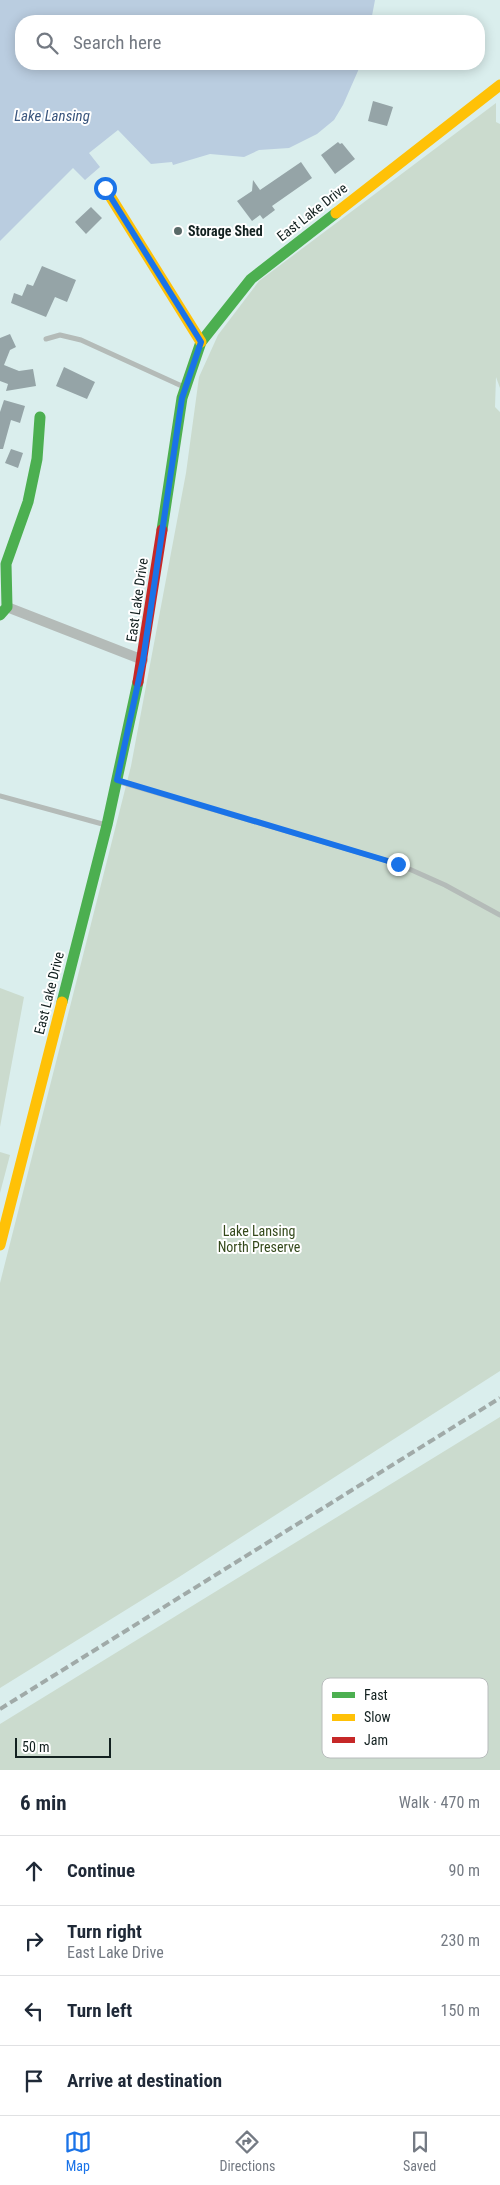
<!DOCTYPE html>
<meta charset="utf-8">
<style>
:root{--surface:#fff;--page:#f2f2f3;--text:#1f2937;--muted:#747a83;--line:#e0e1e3;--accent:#1a73e8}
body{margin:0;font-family:"Roboto Condensed",sans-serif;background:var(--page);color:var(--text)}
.scale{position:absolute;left:15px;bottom:12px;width:96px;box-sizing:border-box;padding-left:5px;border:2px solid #132120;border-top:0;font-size:14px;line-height:18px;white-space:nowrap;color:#132120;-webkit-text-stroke:4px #fff;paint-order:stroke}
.stop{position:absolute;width:15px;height:15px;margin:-11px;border:4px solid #1a73e8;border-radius:50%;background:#fff}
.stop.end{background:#1a73e8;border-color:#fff;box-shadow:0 1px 5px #0008}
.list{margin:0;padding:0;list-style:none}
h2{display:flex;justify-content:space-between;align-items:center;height:65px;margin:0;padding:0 20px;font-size:21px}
h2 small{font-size:16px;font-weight:400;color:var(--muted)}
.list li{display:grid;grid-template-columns:32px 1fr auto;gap:15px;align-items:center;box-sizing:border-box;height:70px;padding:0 20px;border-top:1px solid var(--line)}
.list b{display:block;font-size:19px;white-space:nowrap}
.list p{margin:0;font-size:16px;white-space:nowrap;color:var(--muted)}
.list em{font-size:16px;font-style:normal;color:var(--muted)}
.icon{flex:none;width:28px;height:28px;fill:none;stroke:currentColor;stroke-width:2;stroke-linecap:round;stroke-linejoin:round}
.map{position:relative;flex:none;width:500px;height:1770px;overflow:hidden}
.search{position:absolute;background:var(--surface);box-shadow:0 2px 12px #0003;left:15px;right:15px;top:15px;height:55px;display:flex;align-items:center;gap:12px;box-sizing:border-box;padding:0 18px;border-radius:20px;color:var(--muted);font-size:19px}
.sheet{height:345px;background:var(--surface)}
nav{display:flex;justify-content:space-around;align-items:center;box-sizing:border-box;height:70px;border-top:1px solid var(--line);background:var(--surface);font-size:14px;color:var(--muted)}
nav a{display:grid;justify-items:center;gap:2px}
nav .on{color:var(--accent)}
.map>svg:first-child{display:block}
</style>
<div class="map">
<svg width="500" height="1770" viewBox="0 0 500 1770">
<rect width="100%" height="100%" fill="#daeeed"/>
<path fill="#cbdbce" d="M496,103V122L500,124V388L496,377L495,407L500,412V1371L179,1577L0,1688V1283L131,766L186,473L199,377L218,335L259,281Z
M0,988L24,997L0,1127Z
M0,1152L10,1155L0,1193Z
M500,1417V1770H0V1724Z"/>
<path fill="#bacde0" d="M0,0H375L371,21H21V64H361L343,105L334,120L317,134L289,148L259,150L244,157L210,154L173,165L172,162L151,164L118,130L89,153L100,167L85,180L73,168L0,241Z"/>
<path fill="#95a4a7" d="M373,101L393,107L387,126L368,121Z
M338,142L340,144L342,143L355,159L335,174L321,155Z
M301,162L312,178L272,206L275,210L263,219L260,215L252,221L237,201L252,191L253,180L260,190Z
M91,207L102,218L86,234L75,222Z
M42,266L76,280L67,302L55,297L46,317L11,303L14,293L22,296L27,284L33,286Z
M10,334L16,347L10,350L4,365L19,371L33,369L36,386L6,391L8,384L0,381V338Z
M64,367L95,382L87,399L56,386Z
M4,400L25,406L20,423L11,420L3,449H0V412Z
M11,449L23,453L18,468L5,463Z"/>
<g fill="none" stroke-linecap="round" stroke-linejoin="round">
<path stroke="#b4bbb8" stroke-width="5" d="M46,339L60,335L81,340L184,387
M117,781L398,864L445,885L500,915
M0,796L106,825"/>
<path stroke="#b4bbb8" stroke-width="10" d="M7,607L143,660"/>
<path stroke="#4caf50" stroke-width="11" d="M162,530L182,398L201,342L251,279L336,213
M0,615L7,607L6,564L28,502L37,459L40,417
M62,1002L107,825L138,682"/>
<path stroke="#ffc107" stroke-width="11" d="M105,188L201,342
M336,213L500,85
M0,1245L62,1002"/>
<path stroke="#c62828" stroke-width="11" d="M138,682L162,530"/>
<path stroke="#a0aaa8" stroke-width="4" stroke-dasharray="8 4" stroke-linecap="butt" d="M0,1709L500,1398"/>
</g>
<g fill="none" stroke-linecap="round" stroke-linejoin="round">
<path stroke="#1a73e8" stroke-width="6" d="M105,188L201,342L182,398L143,660L117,780L398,864"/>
</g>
<circle fill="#596968" stroke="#fff" stroke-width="2" cx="178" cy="231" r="5"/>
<g text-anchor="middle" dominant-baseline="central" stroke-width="4" stroke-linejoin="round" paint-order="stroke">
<g font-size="14" fill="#132120" stroke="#fff">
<text transform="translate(312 212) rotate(-38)">East Lake Drive</text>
<text transform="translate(137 600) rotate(-82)">East Lake Drive</text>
<text transform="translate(49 993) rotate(-76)">East Lake Drive</text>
</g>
<g font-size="14" font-weight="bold" fill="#132120" stroke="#fff" text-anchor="start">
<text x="188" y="231">Storage Shed</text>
</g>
<g font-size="14" fill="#34491b" stroke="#fff">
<text x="259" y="1231">Lake Lansing<tspan x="259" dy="16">North Preserve</tspan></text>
</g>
<g font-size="15" font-style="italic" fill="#39557d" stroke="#fff">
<text x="52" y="116">Lake Lansing</text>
</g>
</g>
<rect x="322" y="1678" width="166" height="80" rx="8" fill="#fff" stroke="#b8bcbc" stroke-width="1"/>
<rect x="332" y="1692" width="23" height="6" fill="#4caf50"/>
<rect x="332" y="1714" width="23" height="7" fill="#ffc107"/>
<rect x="332" y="1737" width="23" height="6" fill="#c62828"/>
<g font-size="14" fill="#132120">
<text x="364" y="1700">Fast</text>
<text x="364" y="1722">Slow</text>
<text x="364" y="1745">Jam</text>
</g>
</svg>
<div class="scale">50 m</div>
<div class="stop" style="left:105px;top:188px"></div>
<div class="stop end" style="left:398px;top:864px"></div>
<div class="search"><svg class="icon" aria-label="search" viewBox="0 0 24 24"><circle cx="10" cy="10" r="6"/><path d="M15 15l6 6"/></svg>Search here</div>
</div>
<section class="sheet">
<h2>6 min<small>Walk · 470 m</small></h2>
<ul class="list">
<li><svg class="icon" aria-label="ahead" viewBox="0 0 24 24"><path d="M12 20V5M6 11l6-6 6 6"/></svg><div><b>Continue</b></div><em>90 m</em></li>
<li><svg class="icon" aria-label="right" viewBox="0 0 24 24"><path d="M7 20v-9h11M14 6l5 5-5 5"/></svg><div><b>Turn right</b><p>East Lake Drive</p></div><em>230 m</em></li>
<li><svg class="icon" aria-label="left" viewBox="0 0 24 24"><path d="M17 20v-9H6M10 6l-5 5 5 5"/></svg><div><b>Turn left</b></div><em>150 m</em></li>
<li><svg class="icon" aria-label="arrive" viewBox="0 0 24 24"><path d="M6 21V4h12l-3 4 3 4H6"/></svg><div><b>Arrive at destination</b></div></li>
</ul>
</section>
<nav>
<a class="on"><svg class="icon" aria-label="map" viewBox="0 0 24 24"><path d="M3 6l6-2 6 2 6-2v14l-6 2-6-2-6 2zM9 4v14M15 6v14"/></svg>Map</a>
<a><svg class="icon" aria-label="directions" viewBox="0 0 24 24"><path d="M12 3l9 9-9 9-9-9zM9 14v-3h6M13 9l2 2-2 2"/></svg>Directions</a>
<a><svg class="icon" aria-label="saved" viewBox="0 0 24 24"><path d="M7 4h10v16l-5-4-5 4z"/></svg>Saved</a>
</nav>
